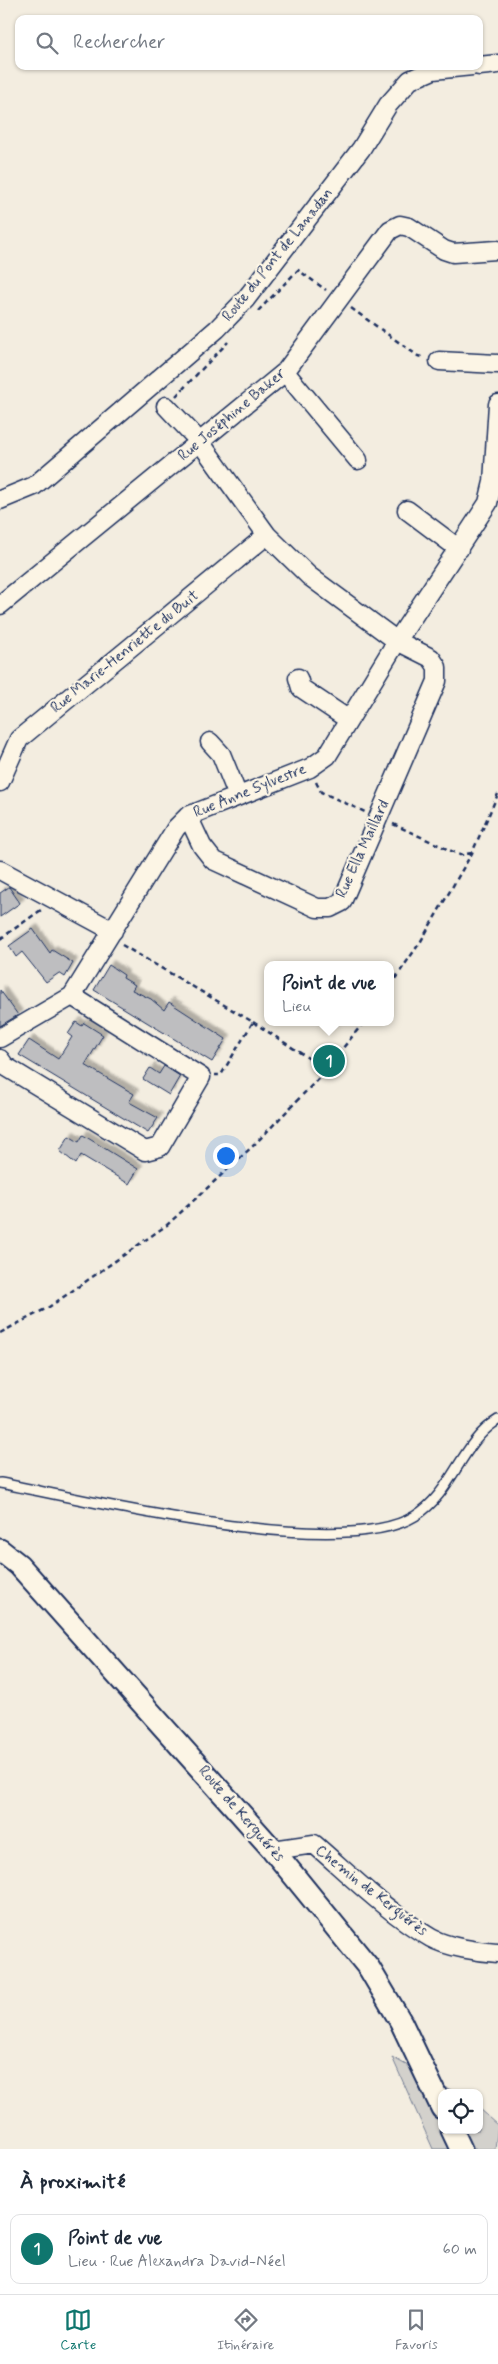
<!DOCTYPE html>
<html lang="fr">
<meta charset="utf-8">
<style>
:root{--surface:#fff;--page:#f6f6f7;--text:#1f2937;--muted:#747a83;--line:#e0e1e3;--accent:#0f766e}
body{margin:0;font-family:Mynerve,sans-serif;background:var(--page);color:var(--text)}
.controls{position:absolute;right:15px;bottom:15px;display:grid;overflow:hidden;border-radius:10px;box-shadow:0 1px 4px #0004}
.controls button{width:45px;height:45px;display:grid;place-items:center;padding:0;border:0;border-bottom:1px solid var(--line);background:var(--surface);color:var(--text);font:25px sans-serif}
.you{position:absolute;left:225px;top:1155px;width:18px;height:18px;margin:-12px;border:4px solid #fff;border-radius:50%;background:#1a73e8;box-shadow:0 0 0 8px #1a73e833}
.badge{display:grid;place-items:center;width:32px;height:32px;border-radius:50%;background:var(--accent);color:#fff;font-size:16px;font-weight:700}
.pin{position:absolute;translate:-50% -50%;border:2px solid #fff;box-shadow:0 1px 5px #0006}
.popup{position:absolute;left:264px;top:961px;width:130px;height:65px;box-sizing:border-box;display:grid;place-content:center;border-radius:10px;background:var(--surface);filter:drop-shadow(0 1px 4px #0005);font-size:16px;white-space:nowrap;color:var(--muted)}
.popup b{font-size:19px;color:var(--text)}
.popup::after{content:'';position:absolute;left:50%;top:100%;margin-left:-10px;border:10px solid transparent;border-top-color:var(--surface)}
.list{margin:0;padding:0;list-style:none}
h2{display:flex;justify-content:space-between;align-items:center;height:65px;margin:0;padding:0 20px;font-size:21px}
h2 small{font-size:16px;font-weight:400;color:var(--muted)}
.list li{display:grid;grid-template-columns:32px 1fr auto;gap:15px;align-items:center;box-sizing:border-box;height:70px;margin:0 10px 10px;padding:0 10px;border:1px solid var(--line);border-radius:10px}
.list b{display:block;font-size:19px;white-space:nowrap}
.list p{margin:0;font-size:16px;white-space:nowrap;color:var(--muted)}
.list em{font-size:16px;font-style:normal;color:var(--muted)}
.icon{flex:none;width:28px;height:28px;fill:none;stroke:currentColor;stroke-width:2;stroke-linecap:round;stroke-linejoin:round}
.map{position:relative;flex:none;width:498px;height:2149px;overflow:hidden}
.search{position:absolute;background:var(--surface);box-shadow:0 1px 4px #0004;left:15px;right:15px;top:15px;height:55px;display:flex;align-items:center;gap:12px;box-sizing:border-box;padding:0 18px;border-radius:10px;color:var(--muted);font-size:19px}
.sheet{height:145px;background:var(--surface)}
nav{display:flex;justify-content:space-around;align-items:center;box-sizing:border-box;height:70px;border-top:1px solid var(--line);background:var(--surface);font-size:14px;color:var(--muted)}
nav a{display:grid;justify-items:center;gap:2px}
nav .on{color:var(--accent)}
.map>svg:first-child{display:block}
</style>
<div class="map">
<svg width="498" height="2149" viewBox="0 0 498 2149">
<defs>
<filter id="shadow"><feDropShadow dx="4.5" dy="-4.5" stdDeviation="1" flood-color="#0004"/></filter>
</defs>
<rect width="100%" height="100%" fill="#f3ede0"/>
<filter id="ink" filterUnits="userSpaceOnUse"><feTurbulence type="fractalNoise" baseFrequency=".02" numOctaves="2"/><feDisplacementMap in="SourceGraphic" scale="10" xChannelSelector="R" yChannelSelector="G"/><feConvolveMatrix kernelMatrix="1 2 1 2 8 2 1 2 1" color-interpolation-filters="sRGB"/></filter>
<g filter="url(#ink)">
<path fill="#d3d1cc" stroke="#778095" d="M392,2057L456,2093H442V2130H479V2108L498,2125L495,2149H433Z"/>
<path fill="#bebec0" stroke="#1b2f5e" filter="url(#shadow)" d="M9,887L20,903L0,917V893Z
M33,929L50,953L52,950L73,963L65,977L59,973L46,982L22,952L16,957L9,946Z
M109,965L124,975L123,978L135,985L132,990L151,999L164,1010L169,1002L226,1039L212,1062L94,990Z
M0,990L18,1015L0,1026Z
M76,1022L82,1026L84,1023L103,1035L85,1065L134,1094L129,1102L158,1118L148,1133L19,1055L29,1040L58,1059L72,1037L68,1034Z
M164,1066L180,1076L169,1095L143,1079L150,1068L159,1074Z
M83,1135L138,1169L129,1184L81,1155L76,1164L60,1151L69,1136L79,1142Z"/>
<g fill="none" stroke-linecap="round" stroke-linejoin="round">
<defs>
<path id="service" d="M0,1483C88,1500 341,1562 415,1516C453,1493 461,1442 498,1420"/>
<path id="minor" d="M479,66L498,64
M439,361L498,364
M285,372L358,460
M166,406L200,442L267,535L309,576L397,641L431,658L437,667V681L342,902L330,908H317L213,860L202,846L188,816
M0,500L34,486L217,329L245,300L361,149L388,105L410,80L433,70L472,66
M407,510L459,549
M0,605L285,372L390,230L400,225L409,227L444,250L453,253L498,250
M298,678L301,688L349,720
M210,742L221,754L238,796
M0,782L19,739L267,535
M0,870L113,931
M0,1038L72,996L176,828L188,816L310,768L327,756L397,641L488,503L493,482L498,404
M0,1059L5,1066L145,1151L160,1147L201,1077L72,996
M273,1850L314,1844C351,1876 388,1913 431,1938C447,1947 479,1952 498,1953"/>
<path id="tertiary" d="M0,1550L19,1565L273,1850L369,1968L401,2022L442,2108
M452,2130L461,2149"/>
</defs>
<use href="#service" stroke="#1b2f5e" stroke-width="12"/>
<use href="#minor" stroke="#1b2f5e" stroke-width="21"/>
<use href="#tertiary" stroke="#1b2f5e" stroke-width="25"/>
<path stroke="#1b2f5e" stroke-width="2.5" stroke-dasharray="5 4" stroke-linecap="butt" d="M351,308L418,356L425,358
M258,311L298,270L326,290
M176,396L228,342
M316,782L321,792L365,812
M393,824L460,855L472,853
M0,939L41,910
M122,945L253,1022L221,1075H215
M390,986L421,941L472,853L498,794
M253,1022L325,1069
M0,1333L49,1307L167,1225L254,1145L317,1080L364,1022"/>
<use href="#service" stroke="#fcf5e5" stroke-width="9"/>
<use href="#minor" stroke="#fcf5e5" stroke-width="18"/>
<use href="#tertiary" stroke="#fcf5e5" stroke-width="21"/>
</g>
</g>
<g text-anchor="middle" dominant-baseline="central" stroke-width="4.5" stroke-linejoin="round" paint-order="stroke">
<g font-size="15" fill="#1b2f5e" stroke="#fcf5e5">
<text transform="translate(278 255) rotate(-51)">Route du Pont de Lanadan</text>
<text transform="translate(232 415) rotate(-40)">Rue Joséphine Baker</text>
<text transform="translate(125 652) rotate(-39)">Rue Marie-Henriette du Buit</text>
<text transform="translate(250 791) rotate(-22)">Rue Anne Sylvestre</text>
<text transform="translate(363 849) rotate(-65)">Rue Ella Maillard</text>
<text transform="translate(241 1814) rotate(49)">Route de Kerguérès</text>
<text transform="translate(371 1891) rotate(38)">Chemin de Kerguérès</text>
</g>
</g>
</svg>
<div class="controls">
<button><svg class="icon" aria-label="locate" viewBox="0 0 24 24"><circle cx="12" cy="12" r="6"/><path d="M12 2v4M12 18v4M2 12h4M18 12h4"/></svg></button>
</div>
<div class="you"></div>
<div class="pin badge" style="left:329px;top:1061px">1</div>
<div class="popup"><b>Point de vue</b>Lieu</div>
<div class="search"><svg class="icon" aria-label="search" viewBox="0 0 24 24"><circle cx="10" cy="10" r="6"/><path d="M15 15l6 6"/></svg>Rechercher</div>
</div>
<section class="sheet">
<h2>À proximité<small></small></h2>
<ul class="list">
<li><span class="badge">1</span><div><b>Point de vue</b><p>Lieu · Rue Alexandra David-Néel</p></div><em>60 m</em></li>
</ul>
</section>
<nav>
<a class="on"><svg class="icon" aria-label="map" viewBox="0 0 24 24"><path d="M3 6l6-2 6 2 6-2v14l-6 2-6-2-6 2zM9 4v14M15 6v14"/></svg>Carte</a>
<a><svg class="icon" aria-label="directions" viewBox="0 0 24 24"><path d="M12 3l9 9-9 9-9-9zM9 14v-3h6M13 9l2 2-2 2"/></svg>Itinéraire</a>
<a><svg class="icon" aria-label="saved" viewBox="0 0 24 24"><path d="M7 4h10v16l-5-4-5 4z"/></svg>Favoris</a>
</nav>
